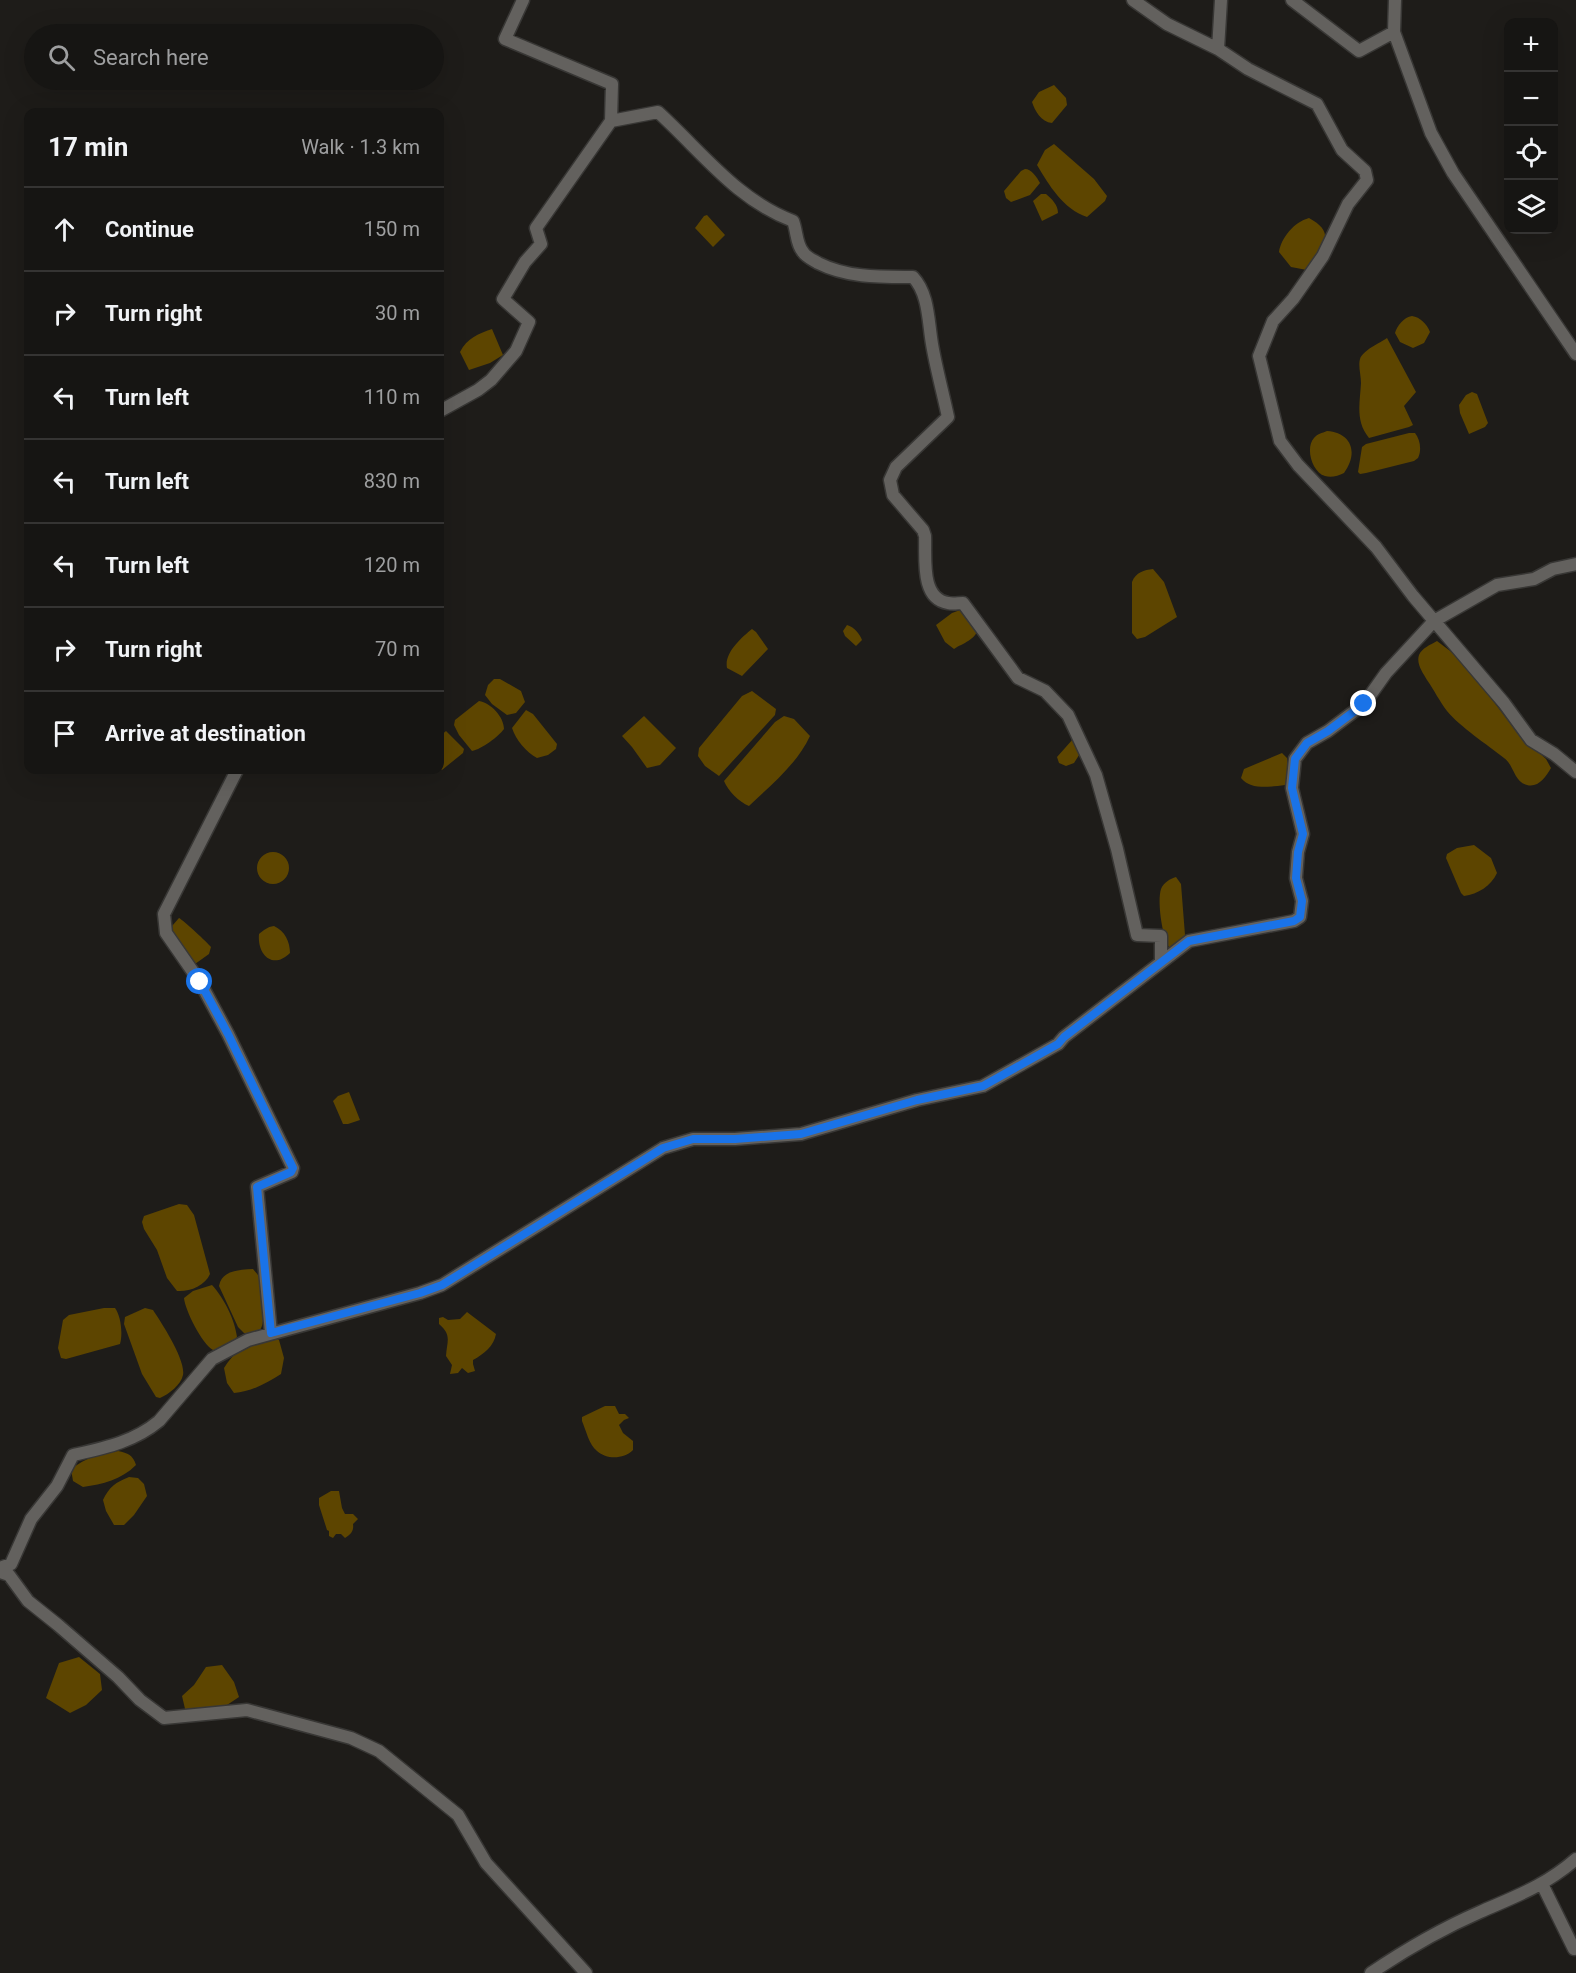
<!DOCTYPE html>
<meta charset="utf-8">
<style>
:root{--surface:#161513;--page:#232221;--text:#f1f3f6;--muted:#9e9fa0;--line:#353433}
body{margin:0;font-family:Roboto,sans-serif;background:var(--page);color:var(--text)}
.controls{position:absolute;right:18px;top:18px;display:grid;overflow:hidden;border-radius:12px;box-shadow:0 6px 24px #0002}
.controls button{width:54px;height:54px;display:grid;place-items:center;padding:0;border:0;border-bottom:2px solid var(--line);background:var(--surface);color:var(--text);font:30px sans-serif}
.stop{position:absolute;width:18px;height:18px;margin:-14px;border:4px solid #1a73e8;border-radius:50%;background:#fff}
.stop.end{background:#1a73e8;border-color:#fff;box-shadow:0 2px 6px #0008}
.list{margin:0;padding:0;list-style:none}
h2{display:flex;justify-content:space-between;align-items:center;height:78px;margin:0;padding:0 24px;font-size:26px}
h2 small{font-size:20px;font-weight:400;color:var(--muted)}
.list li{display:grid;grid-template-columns:39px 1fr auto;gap:18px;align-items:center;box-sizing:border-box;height:84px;padding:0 24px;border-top:2px solid var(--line)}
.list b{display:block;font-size:22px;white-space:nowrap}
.list em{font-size:20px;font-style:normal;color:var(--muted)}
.icon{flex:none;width:33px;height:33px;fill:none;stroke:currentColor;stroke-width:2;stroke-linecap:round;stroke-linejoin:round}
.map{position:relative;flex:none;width:1576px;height:1973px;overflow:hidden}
.search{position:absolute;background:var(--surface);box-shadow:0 6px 24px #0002;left:24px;top:24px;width:420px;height:66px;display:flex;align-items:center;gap:15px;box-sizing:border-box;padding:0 21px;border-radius:33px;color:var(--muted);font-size:22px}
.panel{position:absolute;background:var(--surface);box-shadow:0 6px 24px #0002;left:24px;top:108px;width:420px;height:666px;border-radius:12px}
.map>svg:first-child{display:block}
</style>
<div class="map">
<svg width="1576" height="1973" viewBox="0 0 1576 1973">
<rect width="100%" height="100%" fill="#1e1c19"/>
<path fill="#5d4500" d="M1054,85L1066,98L1067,105L1052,123C1041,122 1035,111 1032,102L1039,92Z
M1054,144L1094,179L1107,196L1105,201L1087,217C1063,209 1049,185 1037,165L1045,150Z
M1025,169C1031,169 1037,177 1040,183L1030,195L1011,202L1006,198L1004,191L1021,171Z
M1041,194H1046C1052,199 1058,205 1058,213L1042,221L1033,201Z
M707,215L725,235L713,247L695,228L704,216Z
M1309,218C1339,234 1321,250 1307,270L1291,267L1279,252C1281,238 1294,222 1309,218Z
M1412,316C1420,317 1427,324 1430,332L1424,343L1413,348L1400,342L1395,333C1397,326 1404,317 1412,316Z
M492,329L503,355L490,363L469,370L460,352C467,338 478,334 492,329Z
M1387,338L1416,392L1404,406L1413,425L1409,427L1369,438C1355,421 1360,403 1361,383C1361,376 1358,365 1360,359C1363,350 1380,343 1387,338Z
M1472,392L1477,394L1488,423L1485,427L1469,434L1460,413L1459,405L1466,395Z
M1327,431C1353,433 1358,454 1344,473C1338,476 1331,478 1325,476C1312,472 1305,448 1314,438C1317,434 1322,433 1327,431Z
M1409,433H1415C1420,439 1422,450 1418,458L1414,461L1366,473L1360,474L1358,472L1362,447L1366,444Z
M1153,569L1164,582L1177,617L1145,637L1137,639L1132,633V582C1136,572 1144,570 1153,569Z
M963,609L978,628C976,640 963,643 954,649L945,642L936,625L952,613Z
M847,625C854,627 860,634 862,640L856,646L845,636L843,631Z
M752,629L756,632L768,649L742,676L727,668C724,653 741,638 752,629Z
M1437,641L1462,660L1516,731L1546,759L1551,768C1546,777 1538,788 1527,785C1514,782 1514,765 1504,758C1488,745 1460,727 1447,711C1440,702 1434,690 1427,680C1423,673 1416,664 1419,655C1422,648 1430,645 1437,641Z
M494,679H500L521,691L525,702L516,713L507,715L492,704L485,695L488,685Z
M752,691L776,709L775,715L719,776L705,766L698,756L699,748L742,696Z
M479,701C491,703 504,717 504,729C498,737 482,749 472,751L459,735L454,725L455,720Z
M526,710L533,714L557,744L556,749L548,755L537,758C526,752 516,740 512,728Z
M644,716L676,748L660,765L647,768L632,747L622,736Z
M784,716L794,719L810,736C797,764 771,785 749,806C739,802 728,791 724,781L775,722Z
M446,731L464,749L463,753L442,770L440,768V736Z
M1073,739L1081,752L1074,763L1066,766L1059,763L1057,757Z
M1282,753L1287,758L1289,780L1285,785C1270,787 1250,790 1241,778L1244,769Z
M1474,845L1491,858L1497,873C1491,886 1478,894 1464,896L1461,893L1446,858L1447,854L1457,848Z
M257 868a16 16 0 1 1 32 0a16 16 0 1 1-32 0Z
M1176,877L1181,884L1185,935L1173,947H1169C1162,936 1157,901 1161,889C1164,882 1170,879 1176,877Z
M179,918C183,920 208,943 211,947L209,954L195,964H191L173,936L172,926Z
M274,926C285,931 290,942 290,953C273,970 257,955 259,934C264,930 267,927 274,926Z
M349,1092L360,1120L348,1124H343L333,1101L338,1096Z
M179,1204L187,1205L194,1215L210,1274C205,1286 189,1292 177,1291L167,1278L157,1250L144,1229L142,1222L144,1216Z
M253,1269C255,1272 258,1274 259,1277C263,1286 267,1325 259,1331C255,1334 249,1333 244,1333L238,1327L219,1286C222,1270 239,1270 253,1269Z
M212,1285C224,1298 235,1320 237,1337C232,1344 221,1350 213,1350C202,1344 185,1310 184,1298L193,1291Z
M104,1308H115C121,1316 123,1334 120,1344L66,1359L61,1358L58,1348L63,1320L69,1315Z
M145,1308L153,1310C161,1322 186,1360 183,1375C181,1385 169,1394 160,1398L156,1397L142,1374L124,1324L125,1317Z
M467,1312L496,1334C494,1346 484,1354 473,1360V1364L475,1371L468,1373L462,1368L458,1373L450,1374L452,1365L446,1356C447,1341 452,1335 439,1324V1318L443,1317L448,1320L460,1319Z
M273,1335L279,1340L284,1358L281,1374C267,1383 251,1392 234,1393L227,1383L224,1368C237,1347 251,1343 273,1335Z
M605,1406H615L619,1414H625L629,1418L624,1420L619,1425L623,1433L633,1441V1450C624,1459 607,1460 597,1451C589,1445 586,1430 582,1421V1417Z
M118,1451C128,1453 133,1455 136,1465C121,1480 103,1484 83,1487L73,1481L71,1469C86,1458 100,1453 118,1451Z
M129,1477L138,1478L144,1484L147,1496L134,1515L124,1525H114L106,1511L103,1500C109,1487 116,1482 129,1477Z
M331,1491H339L342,1508L345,1514H353L358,1519L353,1524C354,1531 351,1534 345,1538L341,1534H336L333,1538L329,1536V1531L327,1530L319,1505V1498Z
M79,1657L100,1674L102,1690L86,1705L70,1713L46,1698L59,1663Z
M222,1665L234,1682L239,1697L224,1707L186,1713L182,1696L194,1685L206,1667Z"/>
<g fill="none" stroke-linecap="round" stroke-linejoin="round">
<defs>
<path id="minor" d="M1133,0L1167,24L1218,49
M1221,0L1218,49L1248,69L1317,104L1342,150L1365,171L1367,180L1348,204L1323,256L1293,299L1273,321L1259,356L1280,441L1298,465L1376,547L1413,596L1504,703L1531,740L1554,754L1576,772
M1292,0L1359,51L1394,32L1395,0
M1394,32L1431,133L1453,173L1576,354
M611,121L658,112C702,152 737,200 793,221C797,231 796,244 803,252C806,257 813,260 818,263C848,278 880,277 913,277C929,294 928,321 932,344C936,368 943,393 948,417L896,467L890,480L893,495L923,530L925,536C926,557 920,599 948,603C953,604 958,603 963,603L1018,678L1045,691L1068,715L1096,775L1117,849L1137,935L1161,936V962
M440,411L478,390L491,380L516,351L529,322L503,299L525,262L541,244L536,228L611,121L612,84L505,39L523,0
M237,770L164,914L166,933L200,982L228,1034L293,1168L292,1172L257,1187L271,1333
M0,1568L11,1564L31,1519L57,1486L73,1455C104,1448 134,1442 159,1421L212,1359L248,1340L420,1293L442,1285L663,1148L693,1139H735L801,1134L917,1100L983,1086L1058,1044L1064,1037L1189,941L1294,921L1300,917L1302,901L1296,878L1298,852L1303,834L1292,788L1295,759L1307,743L1328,731L1364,704L1386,673L1434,621L1497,585L1534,579L1553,569L1576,564
M0,1572L9,1575L28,1601L58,1625L118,1677L140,1700L164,1718L247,1710L351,1738L379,1751L458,1815L486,1863L586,1973
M1542,1884L1574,1949L1576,1947
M1371,1973C1405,1950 1441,1929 1480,1912C1516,1896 1545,1886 1576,1859"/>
</defs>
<use href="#minor" stroke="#383735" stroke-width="15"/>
<use href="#minor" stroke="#63615e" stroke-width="12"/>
</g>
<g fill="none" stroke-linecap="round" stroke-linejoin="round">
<path stroke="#1a73e8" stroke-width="8" d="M200,982L228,1034L293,1168L291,1172L257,1187L271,1333L420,1293L442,1285L663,1148L693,1139H735L801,1134L917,1100L983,1086L1058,1044L1064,1037L1189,941L1294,921L1300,917L1302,901L1296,878L1298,852L1303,834L1292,788L1295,759L1307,743L1328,731L1364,704"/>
</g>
</svg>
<div class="controls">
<button>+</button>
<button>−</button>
<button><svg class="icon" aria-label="locate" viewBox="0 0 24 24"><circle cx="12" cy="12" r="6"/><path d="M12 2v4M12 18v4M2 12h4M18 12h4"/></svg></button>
<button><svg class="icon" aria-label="layers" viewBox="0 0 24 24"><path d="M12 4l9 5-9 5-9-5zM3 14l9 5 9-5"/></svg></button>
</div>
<div class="stop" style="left:200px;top:982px"></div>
<div class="stop end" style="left:1364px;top:704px"></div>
<div class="search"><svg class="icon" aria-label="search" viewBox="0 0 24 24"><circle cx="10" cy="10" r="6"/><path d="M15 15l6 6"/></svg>Search here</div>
<section class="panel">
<h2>17 min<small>Walk · 1.3 km</small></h2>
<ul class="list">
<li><svg class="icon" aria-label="ahead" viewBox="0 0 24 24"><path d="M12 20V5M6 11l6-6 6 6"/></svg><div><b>Continue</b></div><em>150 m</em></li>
<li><svg class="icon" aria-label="right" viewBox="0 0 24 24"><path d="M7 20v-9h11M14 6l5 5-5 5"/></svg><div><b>Turn right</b></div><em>30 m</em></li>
<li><svg class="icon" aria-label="left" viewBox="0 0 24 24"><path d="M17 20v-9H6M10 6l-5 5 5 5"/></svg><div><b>Turn left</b></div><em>110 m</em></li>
<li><svg class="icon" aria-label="left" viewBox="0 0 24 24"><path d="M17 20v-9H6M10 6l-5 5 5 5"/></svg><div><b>Turn left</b></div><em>830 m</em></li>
<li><svg class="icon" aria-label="left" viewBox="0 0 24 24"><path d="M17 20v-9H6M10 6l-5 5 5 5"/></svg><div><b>Turn left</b></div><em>120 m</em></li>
<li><svg class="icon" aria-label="right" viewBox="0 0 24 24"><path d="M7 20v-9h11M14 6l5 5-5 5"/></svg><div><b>Turn right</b></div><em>70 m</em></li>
<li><svg class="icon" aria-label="arrive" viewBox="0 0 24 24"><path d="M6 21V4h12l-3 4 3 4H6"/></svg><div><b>Arrive at destination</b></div></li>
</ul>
</section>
</div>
